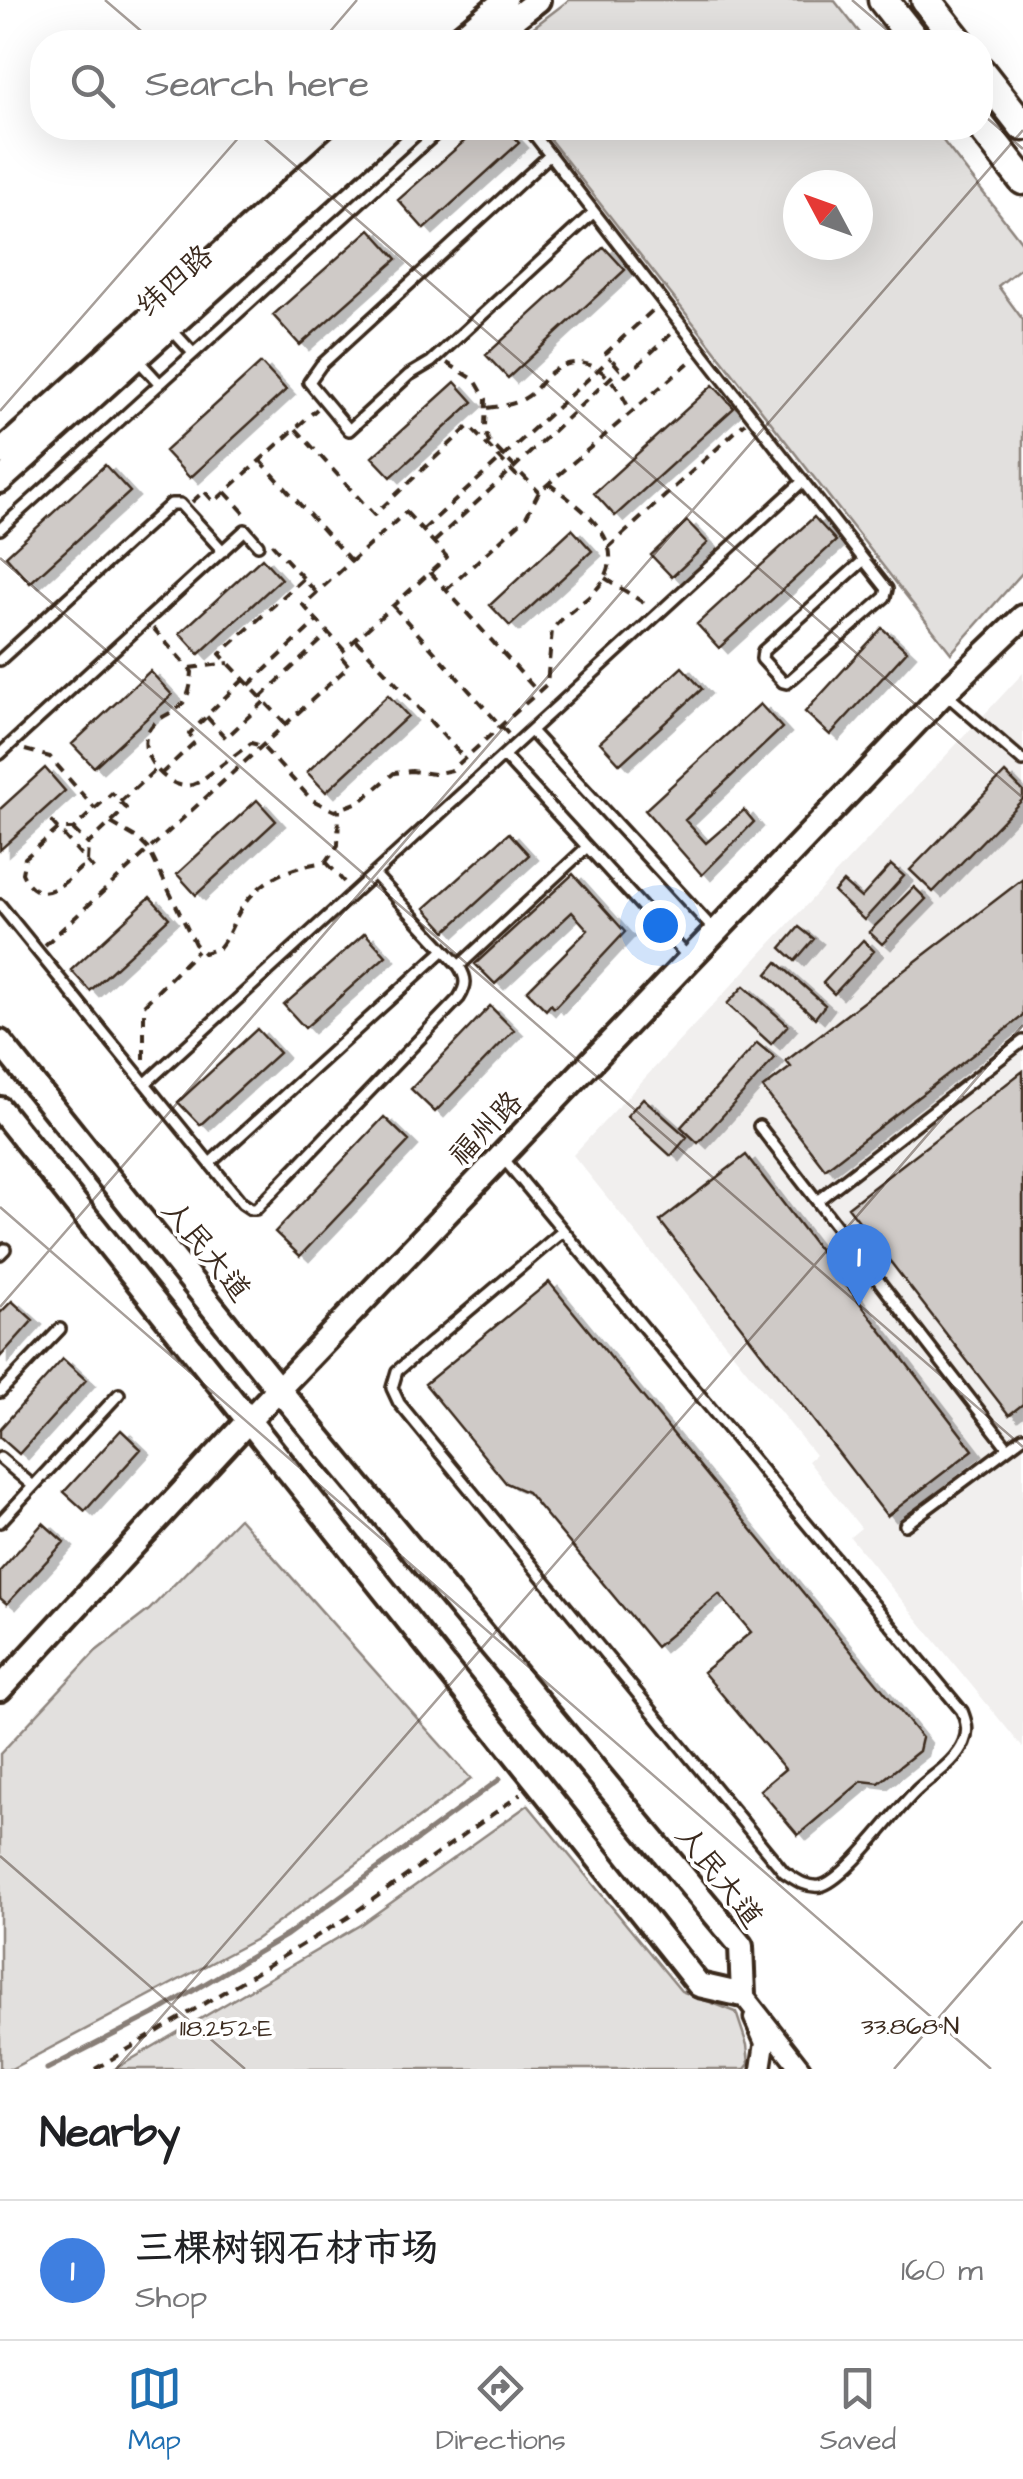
<!DOCTYPE html>
<meta charset="utf-8">
<style>
:root{--surface:#fff;--page:#f2f2f2;--text:#202124;--muted:#757577;--line:#e0e0e0;--accent:#1f6fb2}
body{margin:0;font-family:"Architects Daughter","LXGW WenKai TC",sans-serif;background:var(--page);color:var(--text)}
.compass{position:absolute;left:783px;top:170px;width:90px;height:90px;border-radius:50%;background:var(--surface);box-shadow:0 10px 40px #0002;rotate:311deg}
.you{position:absolute;left:660px;top:925px;width:35px;height:35px;margin:-25px;border:8px solid #fff;border-radius:50%;background:#1a73e8;box-shadow:0 0 0 15px #1a73e833}
.badge{display:grid;place-items:center;width:65px;height:65px;border-radius:50%;background:var(--accent);color:#fff;font-size:32px;font-weight:700}
.pin{position:absolute;translate:-50% -82px;filter:drop-shadow(0 2px 5px #0008)}
.pin::after{content:'';position:absolute;top:52px;width:35px;height:30px;background:inherit;clip-path:polygon(0 0,100% 0,50% 100%)}
.list{margin:0;padding:0;list-style:none}
h2{display:flex;justify-content:space-between;align-items:center;height:130px;margin:0;padding:0 40px;font-size:42px}
h2 small{font-size:32px;font-weight:400;color:var(--muted)}
.list li{display:grid;grid-template-columns:65px 1fr auto;gap:30px;align-items:center;box-sizing:border-box;height:140px;padding:0 40px;border-top:2px solid var(--line)}
.list b{display:block;font-size:38px;white-space:nowrap}
.list p{margin:0;font-size:32px;white-space:nowrap;color:var(--muted)}
.list em{font-size:32px;font-style:normal;color:var(--muted)}
.icon{flex:none;width:55px;height:55px;fill:none;stroke:currentColor;stroke-width:2;stroke-linecap:round;stroke-linejoin:round}
.map{position:relative;flex:none;width:1023px;height:2069px;overflow:hidden}
.search{position:absolute;background:var(--surface);box-shadow:0 10px 40px #0002;left:30px;right:30px;top:30px;height:110px;display:flex;align-items:center;gap:25px;box-sizing:border-box;padding:0 35px;border-radius:40px;color:var(--muted);font-size:38px}
.sheet{height:270px;background:var(--surface)}
nav{display:flex;justify-content:space-around;align-items:center;box-sizing:border-box;height:140px;border-top:2px solid var(--line);background:var(--surface);font-size:28px;color:var(--muted)}
nav a{display:grid;justify-items:center;gap:5px}
nav .on{color:var(--accent)}
.map>svg:first-child{display:block}
</style>
<div class="map">
<svg width="1023" height="2069" viewBox="0 0 1023 2069">
<defs>
<filter id="shadow"><feDropShadow dx="9" dy="5" stdDeviation="0" flood-color="#0004"/></filter>
</defs>
<rect width="100%" height="100%" fill="#fff"/>
<filter id="ink" filterUnits="userSpaceOnUse"><feTurbulence type="fractalNoise" baseFrequency=".01" numOctaves="2"/><feDisplacementMap in="SourceGraphic" scale="20" xChannelSelector="R" yChannelSelector="G"/><feConvolveMatrix kernelMatrix="1 2 1 2 8 2 1 2 1" color-interpolation-filters="sRGB"/></filter>
<g filter="url(#ink)">
<path fill="#f1efee" d="M1023,673V1748L850,1537L861,1528L808,1461L815,1455L573,1155Z"/>
<path fill="#e2e0de" stroke="#8e857e" stroke-width="2.5" fill-rule="evenodd" d="M569,0H834L867,42H514Z
M541,128H933L1023,244V266L998,286L1023,320V572L951,653ZM798,185H858V245H798Z
M239,1518L471,1779L256,1939L11,2069H0V1754L96,1651L149,1610Z
M528,1805L681,1991L736,2012L747,2045L749,2064L745,2069H115L360,1925Z"/>
<g fill="none" stroke-linecap="round" stroke-linejoin="round">
<path stroke="#887e77" stroke-width="5" d="M47,2069L154,2014L287,1935L500,1779"/>
</g>
<path fill="#cfcac7" stroke="#3b2a1e" stroke-width="2.5" filter="url(#shadow)" d="M479,128H505L519,143L424,229L398,200Z
M370,229L397,259L300,345L273,315Z
M604,247L625,270L508,378L486,355Z
M261,363L286,390L190,478L165,451Z
M455,382L473,402L391,477L372,457Z
M713,385L734,408L615,516L594,493Z
M105,465L130,492L30,583L6,556Z
M814,517L836,541L719,648L697,624Z
M687,521L708,543L672,577L651,555Z
M572,529L592,551L510,626L490,605Z
M262,558L281,579L199,654L180,633Z
M882,628L907,651L830,735L805,712Z
M682,667L702,689L620,764L600,742Z
M150,671L172,695L94,767L72,744Z
M388,695L408,716L326,792L307,772Z
M760,704L782,728L685,820L706,843L744,810L754,822L702,875L645,810Z
M45,768L65,791L0,850V809Z
M1005,773L1023,791V799L933,892L910,870Z
M257,800L276,821L196,895L177,874Z
M509,833L529,855L446,931L425,908Z
M891,865L904,876L864,920L834,892L843,882L861,898Z
M573,874L625,932L554,1008L551,1004L546,1010L527,991L588,930L572,912L495,984L475,964Z
M1023,879V1016L825,1169L763,1088L791,1067L786,1061Z
M914,887L926,899L882,944L869,932Z
M150,897L169,918L90,991L71,970Z
M799,927L814,939L795,961L781,948Z
M365,933L386,956L305,1028L284,1005Z
M863,940L874,951L834,994L823,983Z
M777,962L825,1005L815,1018L767,974Z
M744,986L788,1025L771,1044L727,1004Z
M490,1006L514,1030L435,1112L411,1089Z
M257,1029L279,1053L200,1125L178,1102Z
M757,1043L775,1058L698,1143L681,1127Z
M1023,1071V1404L1009,1415L848,1207Z
M643,1098L687,1137L671,1156L627,1116Z
M384,1117L409,1141L300,1256L275,1232Z
M746,1155L973,1450L887,1516L660,1221Z
M549,1282L922,1738L919,1751L879,1783L862,1781L798,1835L760,1790L785,1769L703,1672L751,1632L719,1594L656,1647L527,1492L506,1483L425,1384Z
M12,1301L33,1320L0,1357V1313Z
M63,1359L86,1380L19,1454L0,1437V1429Z
M121,1430L141,1449L85,1511L64,1492Z
M43,1523L64,1542L7,1604L0,1598V1571Z"/>
<g fill="none" stroke-linecap="round" stroke-linejoin="round">
<defs>
<path id="service" d="M529,128C640,273 752,416 864,560L887,589L885,597L787,683L783,682L762,659L763,651L864,560
M550,155L321,365L309,382L349,430L409,375L431,362L594,212
M171,329L193,353
M137,359L160,384
M0,529L442,128
M0,660L171,504H180L223,551
M946,694L1023,761
M531,731L714,930
M0,754L245,530L258,545
M504,756L688,957
M0,905L242,1203L251,1209H256L459,998C467,985 467,979 459,966L375,875
M459,966L587,847
M146,1083L803,481
M759,1126L1008,1448
M503,1158L962,1711C966,1721 969,1731 964,1742C955,1764 931,1776 915,1792C894,1812 844,1882 820,1886C806,1888 795,1879 784,1872L399,1403L392,1388L397,1371L563,1231
M210,1163L444,950
M817,1201L1023,1041
M0,1254L5,1249
M0,1392L60,1329
M0,1458L33,1486
M0,1522L119,1394
M905,1525L1023,1437"/>
<path id="minor" d="M743,1995L801,2069
M754,2018L765,2043L761,2069"/>
<path id="tertiary" d="M454,42L505,0
M484,42L538,0
M0,453L360,128
M0,481L390,128
M0,1042L266,1374L741,1946L743,1995L699,1985L0,1109
M0,1689L248,1421L944,693L1023,617"/>
<path id="trunk" d="M883,0L916,42
M926,0L959,42
M980,71L1023,126
M980,125L1023,180"/>
</defs>
<use href="#service" stroke="#3b2a1e" stroke-width="16"/>
<use href="#minor" stroke="#3b2a1e" stroke-width="25"/>
<use href="#tertiary" stroke="#3b2a1e" stroke-width="30"/>
<use href="#trunk" stroke="#3b2a1e" stroke-width="35"/>
<path stroke="#3b2a1e" stroke-width="4" stroke-dasharray="10 8" stroke-linecap="butt" d="M652,311L606,353L626,376L672,333
M447,363L475,380L486,399L485,427L488,440L539,492
M488,408C500,406 514,405 525,398C537,392 542,378 553,371C590,347 617,381 630,411
M296,429L374,515L469,426L516,475L519,472
M260,460L351,561
M225,492L249,518
M192,502L204,491L214,502L317,409
M406,512L447,557L344,650L303,605Z
M423,530L611,358
M434,542L620,369
M272,544L316,592
M608,548L745,423
M430,572L537,691
M605,578L647,605
M446,590L526,517L539,492L693,359
M393,606L510,736
M153,628L192,672C191,684 190,693 183,703C176,712 166,714 157,721C134,739 149,767 169,780C180,787 187,788 199,782L251,743L262,746L312,800L335,811L361,801L394,773L412,771L434,774L452,770L547,684L552,630C566,611 593,599 604,579C628,538 576,504 549,484
M356,640L464,758
M190,668L229,663
M244,679L206,716L226,738L264,702
M249,685L318,620
M261,697L329,633
M286,724L220,654L304,578
M25,750L50,757L95,809
M161,774L196,741L189,734L205,718
M120,802L156,769
M51,821L96,872
M111,823L137,838L149,850L195,944L204,953L219,948C230,935 234,919 243,906C264,876 292,867 326,862L338,845L339,810
M73,829L88,844L126,808L112,793L73,829H58L25,858L22,873C40,913 68,879 87,862L88,844
M327,863L344,882
M45,945L349,666L339,654L344,650
M144,1059V1005L197,951
M95,2069L347,1918L521,1794"/>
<use href="#service" stroke="#fff" stroke-width="9"/>
<use href="#minor" stroke="#fff" stroke-width="18"/>
<use href="#tertiary" stroke="#fff" stroke-width="22"/>
<use href="#trunk" stroke="#fff" stroke-width="28"/>
</g>
</g>
<path fill="none" stroke="#3b2a1e" stroke-width="2.5" stroke-opacity="0.45" d="M105,0L154,42M852,0L901,42M321,42L357,0M980,112L1023,149M252,128L1023,798M0,411L247,128M0,558L1023,1447M0,1207L991,2069M0,1307L1023,130M0,1856L245,2069M116,2069L1023,1025M894,2069L1023,1921"/>
<g text-anchor="middle" dominant-baseline="central" stroke-width="8" stroke-linejoin="round" paint-order="stroke">
<g font-size="30" fill="#3b2a1e" stroke="#fff">
<text transform="translate(175 281) rotate(-42)">纬四路</text>
<text transform="translate(486 1129) rotate(-46)">福州路</text>
<text transform="translate(206 1251) rotate(51)">人民大道</text>
<text transform="translate(719 1877) rotate(52)">人民大道</text>
</g>
</g>
<g font-size="25" text-anchor="middle" fill="#3b2a1e" stroke="#fff" stroke-width="8" stroke-linejoin="round" paint-order="stroke">
<text x="910" y="2034">33.868°N</text>
<text x="226" y="2036">118.252°E</text>
</g>
</svg>
<svg class="compass" viewBox="-18 -18 36 36"><path d="M0-13l5 13h-10z" fill="#e53935"/><path d="M0 13l5-13h-10z" fill="#757577"/></svg>
<div class="you"></div>
<div class="pin badge" style="left:859px;top:1306px;background:#3f7fe0">1</div>
<div class="search"><svg class="icon" aria-label="search" viewBox="0 0 24 24"><circle cx="10" cy="10" r="6"/><path d="M15 15l6 6"/></svg>Search here</div>
</div>
<section class="sheet">
<h2>Nearby<small></small></h2>
<ul class="list">
<li><span class="badge" style="background:#3f7fe0">1</span><div><b>三棵树钢石材市场</b><p>Shop</p></div><em>160 m</em></li>
</ul>
</section>
<nav>
<a class="on"><svg class="icon" aria-label="map" viewBox="0 0 24 24"><path d="M3 6l6-2 6 2 6-2v14l-6 2-6-2-6 2zM9 4v14M15 6v14"/></svg>Map</a>
<a><svg class="icon" aria-label="directions" viewBox="0 0 24 24"><path d="M12 3l9 9-9 9-9-9zM9 14v-3h6M13 9l2 2-2 2"/></svg>Directions</a>
<a><svg class="icon" aria-label="saved" viewBox="0 0 24 24"><path d="M7 4h10v16l-5-4-5 4z"/></svg>Saved</a>
</nav>
